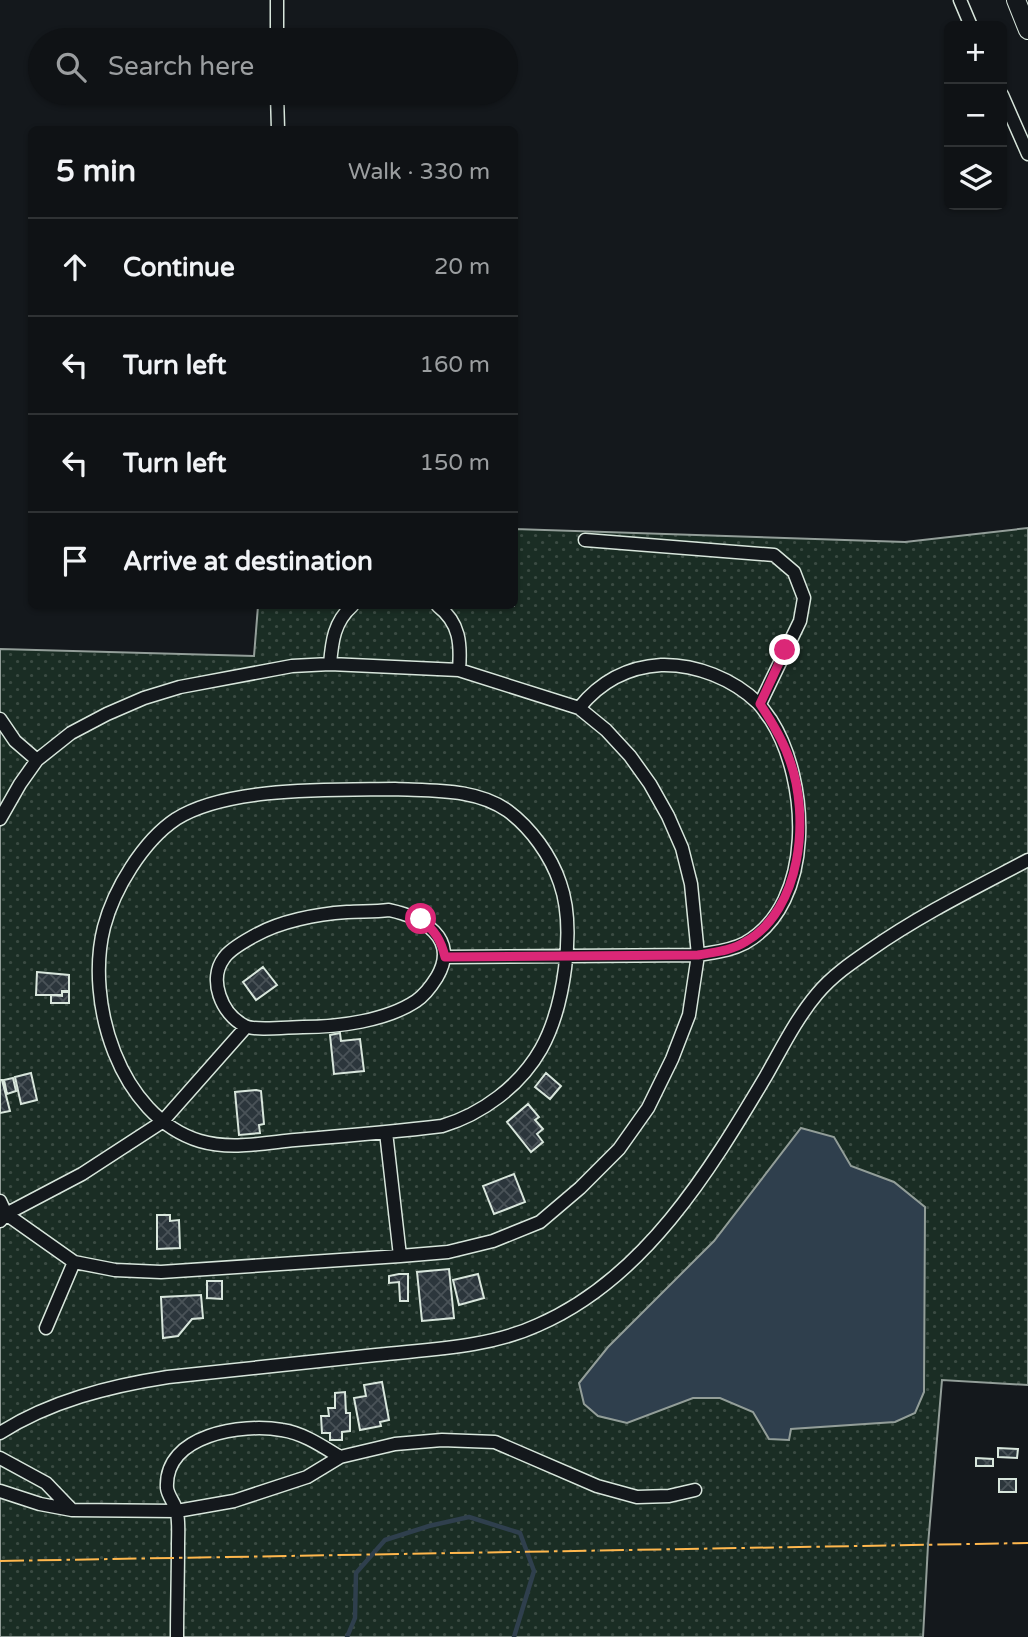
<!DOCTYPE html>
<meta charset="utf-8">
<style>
:root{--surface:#0f1215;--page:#1d2022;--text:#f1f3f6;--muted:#9b9ea0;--line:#2f3234}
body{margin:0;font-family:"Varela Round",sans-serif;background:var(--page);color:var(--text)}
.controls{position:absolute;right:21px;top:21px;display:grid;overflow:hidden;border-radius:10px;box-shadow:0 2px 5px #0004}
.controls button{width:63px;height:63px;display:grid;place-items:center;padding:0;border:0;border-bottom:2px solid var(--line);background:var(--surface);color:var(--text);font:35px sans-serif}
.stop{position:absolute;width:21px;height:21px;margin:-16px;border:5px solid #db2777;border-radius:50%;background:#fff}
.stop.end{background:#db2777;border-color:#fff;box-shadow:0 2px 7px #0008}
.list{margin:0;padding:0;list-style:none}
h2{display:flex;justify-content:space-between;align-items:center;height:91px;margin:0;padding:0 28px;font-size:30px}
h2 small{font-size:23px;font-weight:400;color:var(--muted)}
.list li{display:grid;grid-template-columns:46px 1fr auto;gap:21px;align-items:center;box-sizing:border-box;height:98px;padding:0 28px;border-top:2px solid var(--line)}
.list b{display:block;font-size:26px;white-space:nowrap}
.list em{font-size:23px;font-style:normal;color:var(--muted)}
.icon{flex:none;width:38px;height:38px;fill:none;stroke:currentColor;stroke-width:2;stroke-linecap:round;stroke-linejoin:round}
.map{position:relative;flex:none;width:1028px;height:1637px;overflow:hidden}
.search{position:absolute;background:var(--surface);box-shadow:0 2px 5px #0004;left:28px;top:28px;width:490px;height:77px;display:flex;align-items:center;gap:18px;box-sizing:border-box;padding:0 24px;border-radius:38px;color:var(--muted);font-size:26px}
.panel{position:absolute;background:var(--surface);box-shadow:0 2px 5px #0004;left:28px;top:126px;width:490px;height:483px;border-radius:10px}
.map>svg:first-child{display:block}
</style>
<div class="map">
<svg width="1028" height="1637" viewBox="0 0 1028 1637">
<defs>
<pattern id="grass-dots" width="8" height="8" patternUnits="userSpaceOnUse" patternTransform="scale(1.75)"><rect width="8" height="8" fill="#1a2d24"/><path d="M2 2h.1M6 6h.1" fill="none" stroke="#3b4b43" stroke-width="1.8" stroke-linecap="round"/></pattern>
<pattern id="building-cross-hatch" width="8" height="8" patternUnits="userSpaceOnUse" patternTransform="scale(1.75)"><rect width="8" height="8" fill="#2c363c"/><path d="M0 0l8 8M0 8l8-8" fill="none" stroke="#4a5358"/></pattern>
</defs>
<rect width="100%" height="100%" fill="#14181c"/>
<path fill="url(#grass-dots)" stroke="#939e99" stroke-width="2" d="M1028,528V1385L942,1380L928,1545L923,1637H0V649L254,656L258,606H514L515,529L905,542Z"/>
<path fill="#2f3f4d" stroke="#939e99" stroke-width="2" d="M801,1128L834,1137L851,1166L894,1182L925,1207L924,1392L915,1413L895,1422L791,1429L789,1440L769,1439L753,1412L720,1398H693L627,1423L598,1416L584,1404L579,1383L608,1347L714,1241Z"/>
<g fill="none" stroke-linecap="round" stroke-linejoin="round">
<path stroke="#2f3f4d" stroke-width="4.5" d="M347,1637L355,1618L356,1573L385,1540L429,1526L469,1517L520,1533L534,1571L514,1637"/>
</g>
<path fill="url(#building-cross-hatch)" stroke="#d8e6dc" stroke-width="2" d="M263,967L277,985L256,1000L243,982Z
M37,972L69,975V991H62V995H36Z
M62,992H69V1003H51V995L62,996Z
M340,1033L341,1041L360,1039L364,1071L334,1074L330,1035Z
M31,1073L37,1100L21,1104L15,1077Z
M546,1073L561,1086L550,1099L535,1087Z
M13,1078L16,1091L7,1094L4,1080Z
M0,1080H2L10,1111L0,1113Z
M256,1090L261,1091L264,1124L259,1125L260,1133L239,1135L235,1092Z
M528,1104L539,1117L535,1120L543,1129L537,1134L543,1142L531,1152L507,1122Z
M514,1174L525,1202L494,1214L483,1186Z
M157,1215H170V1221L179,1220L180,1248L157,1249Z
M449,1269L454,1318L422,1321L417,1272Z
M399,1274H408V1301H400L399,1282L389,1283V1276Z
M478,1274L484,1298L459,1305L453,1280Z
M207,1281H222V1299L207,1298Z
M201,1295L203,1318L192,1319L178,1336L163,1338L161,1297Z
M382,1382L389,1420L380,1422L381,1426L360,1430L354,1398L366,1396L364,1385Z
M345,1392L346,1413H350V1431L342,1432V1440H330V1433H322L321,1416H329L328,1408H335V1393Z
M998,1448L1018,1449L1017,1458L998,1457Z
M976,1458L993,1459V1466H976Z
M999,1479H1016V1492H999Z"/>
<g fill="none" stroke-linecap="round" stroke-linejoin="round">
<defs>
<path id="minor" d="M277,0V40
M960,0L971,26
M277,93L278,130
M1002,95L1028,154
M585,540L774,555L794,572L804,598L800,621L760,704
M438,606C460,623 461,644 459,670
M330,664C332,641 334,622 352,606
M0,719L15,741L37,760
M395,789C432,791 476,788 508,811C531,828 551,856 560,883C576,928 564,1008 541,1049C520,1086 482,1114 442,1126C393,1132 344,1136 295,1140C264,1143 230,1150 200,1141C119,1116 85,1002 104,927C114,889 143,841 176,819C228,786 334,790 395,789Z
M0,819L20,784L37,760L71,733L107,714L144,698L180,687L292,666L330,664L459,670L579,708L606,730L630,756L650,784L668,816L682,848L691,884L698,955L689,1015L672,1059L648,1108L619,1149L580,1188L540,1222L493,1241L448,1252L400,1256L161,1272L115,1270L74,1262L6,1214L0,1201
M389,910C422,917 460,938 437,977C432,985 425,995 416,1001C386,1021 338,1027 303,1027C289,1027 255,1031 245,1026C221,1014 208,979 224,958C230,949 245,941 254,936C280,921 317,914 347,912C361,911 374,912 389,910Z
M445,957L698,955C714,952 730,951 745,943C816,903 809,780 771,720C767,715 763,708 758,703C733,679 696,664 661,665C627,667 600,682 579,708
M386,1132L400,1256
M0,1221L6,1214L82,1174L162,1122L246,1027
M46,1328L74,1262
M0,1433C50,1401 110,1386 168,1377C237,1370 306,1362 376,1355C430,1349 488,1348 538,1325C644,1279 709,1172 766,1076C782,1048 796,1019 817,994C832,976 851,963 870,950C920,915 975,888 1028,860
M0,1458L46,1483L72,1510
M0,1491L40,1504L72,1510L177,1511L234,1501L307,1477L340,1457L395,1444L442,1440L495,1442L597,1486L637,1497L669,1496L695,1490
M177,1637C177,1606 178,1576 178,1545C178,1535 179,1523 177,1513C176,1504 168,1497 167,1488C164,1434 243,1423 282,1430C303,1433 322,1446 340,1457"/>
<path id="secondary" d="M1016,0L1028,30"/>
</defs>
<use href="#minor" stroke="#d8e6dc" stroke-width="15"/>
<use href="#secondary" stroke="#d8e6dc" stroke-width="20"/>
<use href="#minor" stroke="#14181c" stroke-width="12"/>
<use href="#secondary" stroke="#14181c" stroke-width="18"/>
<path stroke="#ffb74d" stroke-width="2" stroke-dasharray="24 5 3.5 5" stroke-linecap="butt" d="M0,1561L1028,1543"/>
</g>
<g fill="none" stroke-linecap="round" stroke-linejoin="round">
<path stroke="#db2777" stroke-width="9" d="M421,919C435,931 441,940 445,957L698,955C714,952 731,951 745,942C802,910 810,817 790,761C783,740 772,722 760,704L785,650"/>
</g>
</svg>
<div class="controls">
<button>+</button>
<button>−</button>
<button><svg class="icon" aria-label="layers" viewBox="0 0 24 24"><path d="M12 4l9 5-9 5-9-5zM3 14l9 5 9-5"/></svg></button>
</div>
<div class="stop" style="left:421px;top:919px"></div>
<div class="stop end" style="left:785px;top:650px"></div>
<div class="search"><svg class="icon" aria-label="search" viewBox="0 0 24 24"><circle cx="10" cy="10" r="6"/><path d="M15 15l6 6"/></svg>Search here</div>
<section class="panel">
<h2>5 min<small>Walk · 330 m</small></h2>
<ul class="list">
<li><svg class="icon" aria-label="ahead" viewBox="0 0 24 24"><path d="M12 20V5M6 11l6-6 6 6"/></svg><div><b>Continue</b></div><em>20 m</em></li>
<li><svg class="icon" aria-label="left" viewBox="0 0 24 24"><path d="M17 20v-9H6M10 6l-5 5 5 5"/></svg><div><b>Turn left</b></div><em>160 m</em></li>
<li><svg class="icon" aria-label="left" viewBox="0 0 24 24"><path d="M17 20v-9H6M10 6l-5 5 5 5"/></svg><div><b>Turn left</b></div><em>150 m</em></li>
<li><svg class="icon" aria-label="arrive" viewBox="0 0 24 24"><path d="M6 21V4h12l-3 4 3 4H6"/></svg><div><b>Arrive at destination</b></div></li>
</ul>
</section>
</div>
